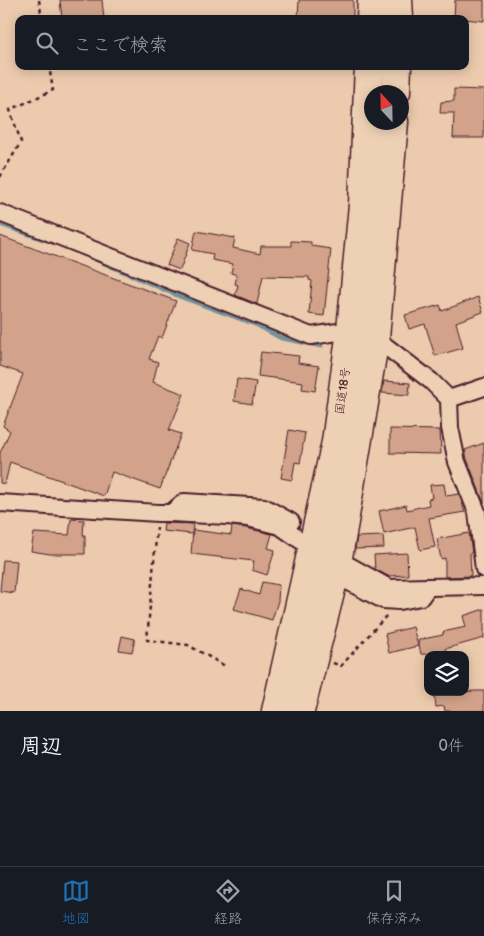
<!DOCTYPE html>
<html lang="ja">
<meta charset="utf-8">
<style>
:root{--surface:#171b24;--page:#242831;--text:#f1f3f6;--muted:#9ea1a6;--line:#363941;--accent:#1f6fb2}
body{margin:0;font-family:"Balsamiq Sans","Klee One",sans-serif;background:var(--page);color:var(--text)}
.controls{position:absolute;right:15px;bottom:15px;display:grid;overflow:hidden;border-radius:10px;box-shadow:0 2px 12px #0003}
.controls button{width:45px;height:45px;display:grid;place-items:center;padding:0;border:0;border-bottom:1px solid var(--line);background:var(--surface);color:var(--text);font:25px sans-serif}
.compass{position:absolute;left:364px;top:85px;width:45px;height:45px;border-radius:50%;background:var(--surface);box-shadow:0 2px 12px #0003;rotate:338deg}
.list{margin:0;padding:0;list-style:none}
h2{display:flex;justify-content:space-between;align-items:center;height:65px;margin:0;padding:0 20px;font-size:21px}
h2 small{font-size:16px;font-weight:400;color:var(--muted)}
.icon{flex:none;width:28px;height:28px;fill:none;stroke:currentColor;stroke-width:2;stroke-linecap:round;stroke-linejoin:round}
.map{position:relative;flex:none;width:484px;height:711px;overflow:hidden}
.search{position:absolute;background:var(--surface);box-shadow:0 2px 12px #0003;left:15px;right:15px;top:15px;height:55px;display:flex;align-items:center;gap:12px;box-sizing:border-box;padding:0 18px;border-radius:10px;color:var(--muted);font-size:19px}
.sheet{height:155px;background:var(--surface)}
nav{display:flex;justify-content:space-around;align-items:center;box-sizing:border-box;height:70px;border-top:1px solid var(--line);background:var(--surface);font-size:14px;color:var(--muted)}
nav a{display:grid;justify-items:center;gap:2px}
nav .on{color:var(--accent)}
.map>svg:first-child{display:block}
</style>
<div class="map">
<svg width="484" height="711" viewBox="0 0 484 711">
<rect width="100%" height="100%" fill="#eccaad"/>
<filter id="ink" filterUnits="userSpaceOnUse"><feTurbulence type="fractalNoise" baseFrequency=".02" numOctaves="2"/><feDisplacementMap in="SourceGraphic" scale="10" xChannelSelector="R" yChannelSelector="G"/><feConvolveMatrix kernelMatrix="1 2 1 2 8 2 1 2 1" color-interpolation-filters="sRGB"/></filter>
<g filter="url(#ink)">
<g fill="none" stroke-linecap="round" stroke-linejoin="round">
<path stroke="#729299" stroke-width="4.5" d="M0,224L46,240
M90,257L181,297L257,325L281,338L321,346"/>
</g>
<path fill="#d2a38a" stroke="#4a1f2b" d="M60,0H102L104,19H62Z
M299,0H353V19H298Z
M455,0H484V21L454,18Z
M454,89L484,90V138H453L454,113H440L441,102L454,101Z
M196,231L235,238L233,248L260,254L261,246H291V241L311,242V246L331,249L324,316L309,314L312,281L309,280V277L263,276L257,304L235,295L238,285L235,284L237,275L231,273L233,264L212,260L213,254L192,250Z
M0,236L176,301L162,338L158,336L149,359L158,362L153,382L184,394L169,430L181,434L160,489L112,472L104,496L10,462L5,484L0,483V453L10,431L3,426L23,374L0,366Z
M178,238L190,243L180,270L167,265Z
M478,297L483,312L456,322L463,348L435,356L425,324L409,329L405,315L440,305L442,311Z
M261,352L299,356L298,363L319,366L315,391L302,389L303,382L258,376Z
M237,379L256,382L252,404L234,401Z
M384,381L410,383L409,395L382,393Z
M390,429L440,430L441,454L390,453Z
M289,430L305,433L300,463L295,462L292,480L281,478Z
M484,443V503L467,459L465,450Z
M444,484L446,496L459,494L465,512L429,518L435,547L420,550L415,527L384,534L379,511L406,505L407,510L429,505L428,499L432,498L430,485Z
M71,519L84,520L83,535H85V554H50L31,551L34,533L69,535Z
M164,523L193,524L192,534L163,531Z
M232,526L246,528L272,534L268,548L275,550L267,575L252,570L254,561L191,554L193,530L231,535Z
M469,533L472,553H470L471,576L445,577V558L441,559L437,539Z
M383,536L384,548L355,549L357,537Z
M407,553L408,575L388,576L375,569L374,555Z
M3,560L17,561L14,593L0,591Z
M262,582L279,585L278,601L272,620L234,609L241,589L259,595Z
M484,609V638L445,649L446,655L421,654L418,640L443,635V632L466,627L463,616Z
M413,627L418,646L389,653L385,634Z
M122,636L135,639L132,652L119,650Z
M477,691H484V711H445L444,706L436,707L434,693Z"/>
<g fill="none" stroke-linecap="round" stroke-linejoin="round">
<defs>
<path id="minor" d="M0,213L311,336L351,330
M375,338L431,381L449,399L450,428L457,462L477,512L484,569
M449,399L484,387
M0,503L158,513H171L227,516L248,518L280,526L313,549L349,582L383,600L400,601L421,597L428,587L484,586
M171,513L184,502L264,507L291,522
M348,565L389,588L428,587"/>
<path id="trunk" d="M398,0L399,19
M371,19L372,0
M396,92L397,66
M276,711L336,442L351,330L363,205L369,66
M300,711L336,569L375,338L394,122"/>
</defs>
<use href="#minor" stroke="#4a1f2b" stroke-width="20"/>
<use href="#trunk" stroke="#4a1f2b" stroke-width="31"/>
<path stroke="#4a1f2b" stroke-width="2.5" stroke-dasharray="4 4" stroke-linecap="butt" d="M39,0L42,19
M0,177L21,142L10,110L53,90L49,66
M157,527L147,640L188,645L227,667
M333,663L341,666L387,615"/>
<use href="#minor" stroke="#eed1b5" stroke-width="16"/>
<use href="#trunk" stroke="#eed1b5" stroke-width="28"/>
</g>
</g>
<g text-anchor="middle" dominant-baseline="central" stroke-width="4" stroke-linejoin="round" paint-order="stroke">
<g font-size="12" fill="#4a1f2b" stroke="#eed1b5">
<text transform="translate(343 391) rotate(-82)">国道18号</text>
</g>
</g>
</svg>
<div class="controls">
<button><svg class="icon" aria-label="layers" viewBox="0 0 24 24"><path d="M12 4l9 5-9 5-9-5zM3 14l9 5 9-5"/></svg></button>
</div>
<svg class="compass" viewBox="-18 -18 36 36"><path d="M0-13l5 13h-10z" fill="#e53935"/><path d="M0 13l5-13h-10z" fill="#9ea1a6"/></svg>
<div class="search"><svg class="icon" aria-label="search" viewBox="0 0 24 24"><circle cx="10" cy="10" r="6"/><path d="M15 15l6 6"/></svg>ここで検索</div>
</div>
<section class="sheet">
<h2>周辺<small>0件</small></h2>
<ul class="list">
</ul>
</section>
<nav>
<a class="on"><svg class="icon" aria-label="map" viewBox="0 0 24 24"><path d="M3 6l6-2 6 2 6-2v14l-6 2-6-2-6 2zM9 4v14M15 6v14"/></svg>地図</a>
<a><svg class="icon" aria-label="directions" viewBox="0 0 24 24"><path d="M12 3l9 9-9 9-9-9zM9 14v-3h6M13 9l2 2-2 2"/></svg>経路</a>
<a><svg class="icon" aria-label="saved" viewBox="0 0 24 24"><path d="M7 4h10v16l-5-4-5 4z"/></svg>保存済み</a>
</nav>
